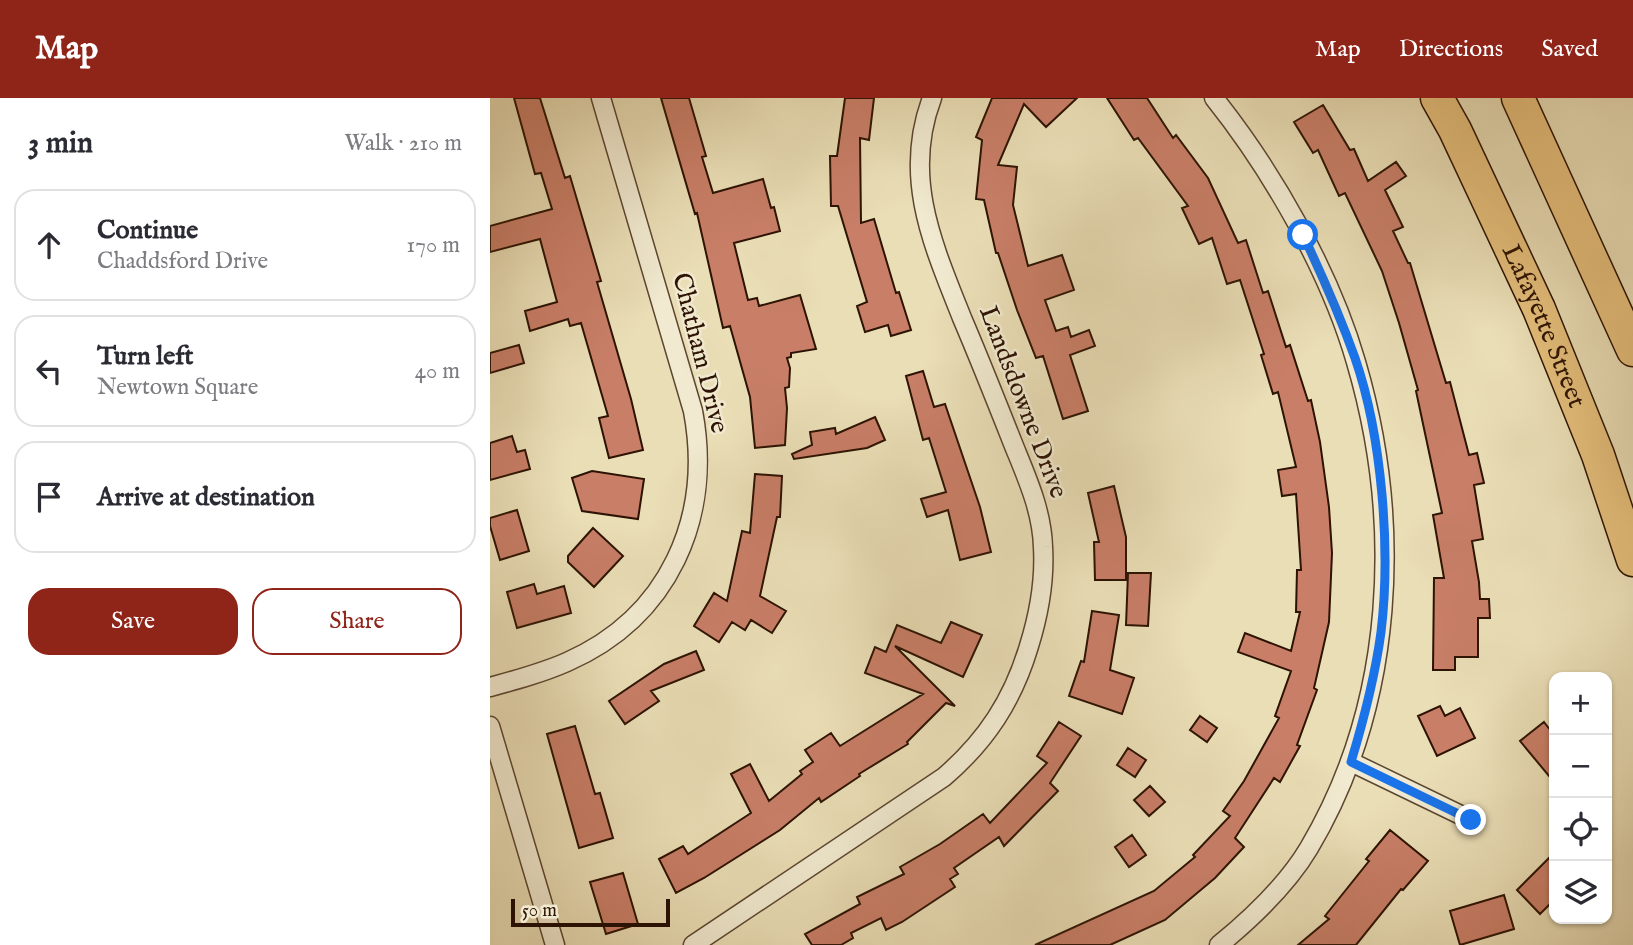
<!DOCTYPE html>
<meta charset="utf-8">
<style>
:root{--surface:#fff;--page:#f2f2f3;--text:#2b2b33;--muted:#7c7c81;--line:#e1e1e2;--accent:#8f2418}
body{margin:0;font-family:"IM FELL English",serif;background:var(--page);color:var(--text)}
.controls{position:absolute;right:21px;bottom:21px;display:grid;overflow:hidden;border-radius:14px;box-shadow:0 2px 5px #0004}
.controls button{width:63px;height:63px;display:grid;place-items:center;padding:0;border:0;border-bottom:2px solid var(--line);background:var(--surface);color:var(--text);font:35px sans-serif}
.scale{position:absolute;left:21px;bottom:18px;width:159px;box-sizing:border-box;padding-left:7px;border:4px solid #2d1303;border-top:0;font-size:19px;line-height:24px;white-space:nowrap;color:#2d1303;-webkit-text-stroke:5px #f1ead0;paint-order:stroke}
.stop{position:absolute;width:21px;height:21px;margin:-16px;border:5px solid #1a73e8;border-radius:50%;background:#fff}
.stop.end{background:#1a73e8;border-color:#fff;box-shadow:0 2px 7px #0008}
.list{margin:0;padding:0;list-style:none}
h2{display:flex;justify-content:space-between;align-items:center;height:91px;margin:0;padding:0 28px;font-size:30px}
h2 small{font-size:23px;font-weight:400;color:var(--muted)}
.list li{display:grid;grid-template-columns:46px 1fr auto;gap:21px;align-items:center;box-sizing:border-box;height:112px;margin:0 14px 14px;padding:0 14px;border:2px solid var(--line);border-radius:21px}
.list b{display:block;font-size:26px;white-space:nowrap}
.list p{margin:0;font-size:23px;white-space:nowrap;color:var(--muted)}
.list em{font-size:23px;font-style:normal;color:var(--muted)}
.actions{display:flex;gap:14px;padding:21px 28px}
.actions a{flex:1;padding:16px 0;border:2px solid var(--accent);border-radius:21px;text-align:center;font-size:24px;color:var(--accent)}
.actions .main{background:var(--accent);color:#fff}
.icon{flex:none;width:38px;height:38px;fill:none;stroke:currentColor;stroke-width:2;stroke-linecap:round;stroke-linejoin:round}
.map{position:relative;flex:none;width:1143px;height:847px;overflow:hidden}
header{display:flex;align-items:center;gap:42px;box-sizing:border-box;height:98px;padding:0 35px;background:var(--accent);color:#fff}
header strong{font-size:33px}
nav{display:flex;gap:38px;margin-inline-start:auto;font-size:24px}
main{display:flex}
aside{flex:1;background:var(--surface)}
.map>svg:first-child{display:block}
</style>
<header>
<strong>Map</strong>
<nav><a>Map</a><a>Directions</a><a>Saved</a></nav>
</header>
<main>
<aside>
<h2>3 min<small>Walk · 210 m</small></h2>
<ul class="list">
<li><svg class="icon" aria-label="ahead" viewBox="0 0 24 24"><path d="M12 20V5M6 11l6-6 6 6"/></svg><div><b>Continue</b><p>Chaddsford Drive</p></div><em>170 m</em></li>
<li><svg class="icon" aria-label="left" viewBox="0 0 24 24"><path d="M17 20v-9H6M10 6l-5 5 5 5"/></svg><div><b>Turn left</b><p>Newtown Square</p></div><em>40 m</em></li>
<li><svg class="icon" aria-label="arrive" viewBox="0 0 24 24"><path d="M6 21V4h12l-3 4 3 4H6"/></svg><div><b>Arrive at destination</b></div></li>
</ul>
<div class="actions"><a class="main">Save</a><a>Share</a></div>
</aside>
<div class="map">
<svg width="1143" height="847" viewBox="0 0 1143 847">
<rect width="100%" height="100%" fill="#eadeb6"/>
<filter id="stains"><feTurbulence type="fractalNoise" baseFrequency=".00286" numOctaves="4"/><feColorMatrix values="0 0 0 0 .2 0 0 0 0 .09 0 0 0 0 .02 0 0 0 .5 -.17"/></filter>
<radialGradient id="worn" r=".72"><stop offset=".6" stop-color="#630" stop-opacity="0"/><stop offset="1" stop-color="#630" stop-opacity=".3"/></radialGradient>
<path fill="#c87e67" stroke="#2d1303" stroke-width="2" d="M24,0H50L75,80L80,78L111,183L107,184L141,301L153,352L119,360L109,320L118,318L91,225L80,228L78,221L40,233L35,213L67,204L50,141L0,154V128L62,111L51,75L45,76Z
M171,0H199L216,58L212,59L223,95L273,81L281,110L284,109L290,133L244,145L258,202L267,200L269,208L310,197L326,251L301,255V259L297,260L300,270L299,289L295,290L297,310L295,347L265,350L260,299L240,228L233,230L207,115L205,116Z
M355,0H384L379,42L370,40L371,125L384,121L406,195L409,194L421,232L401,238L398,227L375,234L367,208L377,204L348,108H341L340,58H347Z
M502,0H587L556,29L534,6L508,67L527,69L523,107L538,168L572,157L584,192L555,202L566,233L578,229L581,239L599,232L605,248L580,257L598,313L573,321L553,258L546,260L527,212L508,155H506L494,102L486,101L492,42L486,39Z
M617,0H657L683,40L686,37L718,80L748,145L756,142L773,195L778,193L796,249L800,247L818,303L821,302L830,344L839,409L842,455L839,524L824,590L827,592L807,647L810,648L790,684L784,680L745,740L754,749L725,780L675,822L620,847H545L664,793L705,759L703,757L740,718L733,713L754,683L789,620L785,618L801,573L748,554L755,535L801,553L810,514H806L807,472H811L806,396L792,398L788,372L806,369L788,294L783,296L771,257L774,256L750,182L737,186L722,140L709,146L692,110L698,108L648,40L644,42Z
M833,7L860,52L864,51L878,83L906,64L916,78L895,92L913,129L903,133L918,165H920L956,285L960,284L979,357L987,355L994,385L984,387L993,441L982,443L989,484L990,501H999L1000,520H988V559H965V572H943L944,480H954L943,417L952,415L926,293L928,292L909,225L892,173L855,95L849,98L828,52L823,55L804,24Z
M29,247L34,265L0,275V255Z
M433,273L444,309L455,306L490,409L501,454L470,462L458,412L437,419L431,401L456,394L439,340L433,342L416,278Z
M385,319L395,342L377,350L304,361L302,356L322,347L320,334L345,330L346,336Z
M22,338L27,354L35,352L40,371L0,382V345Z
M102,373L154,381L148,421L92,413L82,380Z
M265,376L292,378L290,419H287L270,498L296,513L282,535L261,522L255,532L242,524L229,544L204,528L224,495L237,503L252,433L260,435Z
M624,388L636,439V482H605L604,444H609L598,395Z
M27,412L39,453L10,462L0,428V420Z
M103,430L133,458L104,489L78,464V458Z
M638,475H661L658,528L636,527Z
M44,486L47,496L74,488L81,515L27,530L17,494Z
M602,513L629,517L620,572L644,580L632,616L579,598L591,563L594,564Z
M461,524L492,537L473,579L405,548L465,608L456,605L417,644L418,646L369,676L370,678L331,704L329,700L290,732L214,780L186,795L169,761L193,748L198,756L261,715L241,676L260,666L279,703L312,676L310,673L323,664L315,652L341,635L350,648L433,596L375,575L385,549L396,554L407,527L451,545Z
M206,553L214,572L161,593L169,603L135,626L119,603L174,566Z
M950,608L955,618L970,610L985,640L947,658L928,618Z
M710,618L727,630L717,644L700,632Z
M569,624L591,638L560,685L568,693L514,748L509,739L464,770L468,776L460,781L465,789L412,824L396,832L391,820L361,835L363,840L351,847H322L315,836L370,806L367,799L414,776L410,769L450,746L493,716L500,725L557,665L547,658Z
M1054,624L1064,637V684L1030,643Z
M85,628L105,696L110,695L123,740L89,750L57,636Z
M638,650L656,662L645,679L627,667Z
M660,688L675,704L659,718L644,702Z
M900,732L938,763L913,792L911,791L866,847H808L839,821L835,818L879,763L876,761Z
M642,737L656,757L639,769L625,749Z
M1064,755V802L1050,816L1027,792Z
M133,775L148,826L116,836L100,784Z
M1014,797L1024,831L970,847L960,813Z"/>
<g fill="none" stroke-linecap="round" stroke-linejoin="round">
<defs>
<path id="street" d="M724,0C783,74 840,174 866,264C913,424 905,605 819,750C797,787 762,820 729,847
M0,589C26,582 52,575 77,564C179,519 223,420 203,313L111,0
M0,628L65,847
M861,664L981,722
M203,847L454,679C496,643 523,602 539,548C549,516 555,483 553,449C552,413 537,380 524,348C507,305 490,262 472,220C443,147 412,79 442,0"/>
<g id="highway">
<path id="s1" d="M947,0L965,32L1049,211L1108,357L1143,462"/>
<path d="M1028,0L1143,252"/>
</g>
</defs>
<use href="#street" stroke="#5c4630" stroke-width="21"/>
<use href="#highway" stroke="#2d1303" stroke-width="35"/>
<use href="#street" stroke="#f1ead0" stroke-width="18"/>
<use href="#highway" stroke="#e5bf7b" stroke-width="32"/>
</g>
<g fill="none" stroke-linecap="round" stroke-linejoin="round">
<path stroke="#1a73e8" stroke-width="9" d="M813,137C832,177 850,218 865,260C892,338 901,452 891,534C885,579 874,621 861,664L981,722"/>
</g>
<g text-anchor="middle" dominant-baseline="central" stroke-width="5" stroke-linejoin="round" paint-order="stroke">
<g font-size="26" fill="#2d1303" stroke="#f1ead0">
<text stroke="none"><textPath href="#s1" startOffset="252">Lafayette Street</textPath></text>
<text transform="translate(210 255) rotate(76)">Chatham Drive</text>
<text transform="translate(533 304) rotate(69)">Landsdowne Drive</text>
</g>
</g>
<rect width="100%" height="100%" filter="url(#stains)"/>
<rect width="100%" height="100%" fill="url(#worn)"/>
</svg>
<div class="controls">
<button>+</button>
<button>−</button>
<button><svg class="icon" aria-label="locate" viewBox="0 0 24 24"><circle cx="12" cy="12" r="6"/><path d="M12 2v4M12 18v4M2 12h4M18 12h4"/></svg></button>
<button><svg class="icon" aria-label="layers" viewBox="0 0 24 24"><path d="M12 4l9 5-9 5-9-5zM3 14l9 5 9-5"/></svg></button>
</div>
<div class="scale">50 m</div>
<div class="stop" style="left:813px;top:137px"></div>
<div class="stop end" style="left:981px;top:722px"></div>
</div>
</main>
